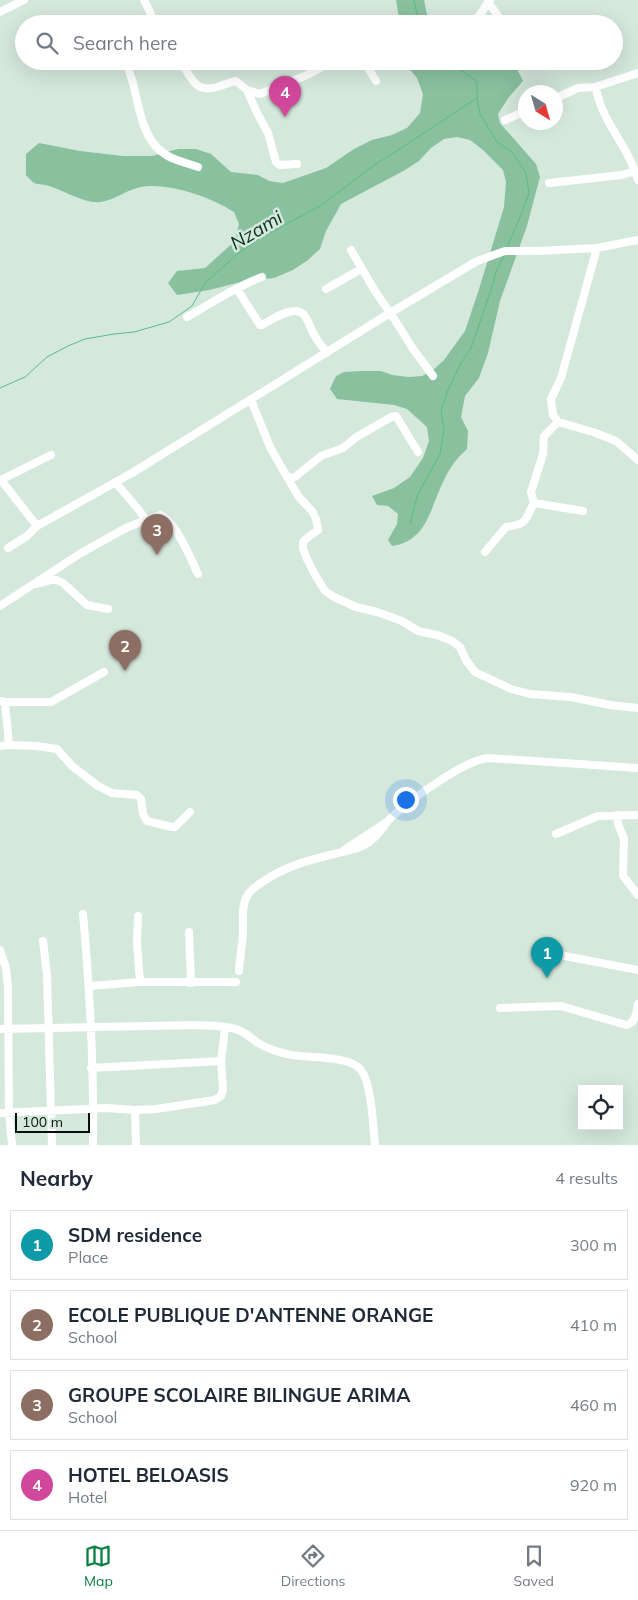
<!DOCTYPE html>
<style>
:root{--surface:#fff;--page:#f2f2f3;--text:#1f2937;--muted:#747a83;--line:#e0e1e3;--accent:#0b8043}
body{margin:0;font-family:Mulish,sans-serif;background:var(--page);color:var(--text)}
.controls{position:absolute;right:15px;bottom:15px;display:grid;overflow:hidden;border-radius:0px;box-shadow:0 5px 20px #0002}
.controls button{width:45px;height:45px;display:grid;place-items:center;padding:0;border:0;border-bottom:1px solid var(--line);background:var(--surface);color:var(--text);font:25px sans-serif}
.compass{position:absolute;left:518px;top:85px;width:45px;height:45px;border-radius:50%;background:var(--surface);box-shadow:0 5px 20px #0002;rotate:143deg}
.scale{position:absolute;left:15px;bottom:12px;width:75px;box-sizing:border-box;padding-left:5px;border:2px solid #080e0a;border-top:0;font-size:14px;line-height:18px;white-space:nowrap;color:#080e0a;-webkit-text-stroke:4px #d5e8dc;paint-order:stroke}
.you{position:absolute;left:405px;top:799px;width:18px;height:18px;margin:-12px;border:4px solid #fff;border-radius:50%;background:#1a73e8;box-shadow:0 0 0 8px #1a73e833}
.badge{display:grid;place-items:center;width:32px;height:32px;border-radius:50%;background:var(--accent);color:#fff;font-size:16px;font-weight:700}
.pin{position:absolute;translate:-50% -41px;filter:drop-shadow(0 1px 2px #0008)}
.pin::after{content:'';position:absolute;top:26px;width:18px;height:15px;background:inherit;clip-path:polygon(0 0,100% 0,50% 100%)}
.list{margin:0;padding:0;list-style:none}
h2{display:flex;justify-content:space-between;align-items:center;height:65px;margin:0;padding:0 20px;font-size:21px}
h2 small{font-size:16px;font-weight:400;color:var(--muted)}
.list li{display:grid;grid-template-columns:32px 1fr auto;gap:15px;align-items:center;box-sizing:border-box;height:70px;margin:0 10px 10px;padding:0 10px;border:1px solid var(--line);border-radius:0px}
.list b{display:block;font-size:19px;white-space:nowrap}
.list p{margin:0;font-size:16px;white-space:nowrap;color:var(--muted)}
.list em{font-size:16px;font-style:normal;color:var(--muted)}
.icon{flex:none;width:28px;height:28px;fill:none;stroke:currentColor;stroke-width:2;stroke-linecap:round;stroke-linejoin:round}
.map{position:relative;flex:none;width:638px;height:1145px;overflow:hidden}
.search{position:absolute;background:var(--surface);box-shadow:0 5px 20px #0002;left:15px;right:15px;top:15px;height:55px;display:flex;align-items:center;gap:12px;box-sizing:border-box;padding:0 18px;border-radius:28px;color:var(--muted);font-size:19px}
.sheet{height:385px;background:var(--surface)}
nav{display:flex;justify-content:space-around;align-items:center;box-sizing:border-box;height:70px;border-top:1px solid var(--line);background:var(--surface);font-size:14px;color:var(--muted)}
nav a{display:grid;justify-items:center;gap:2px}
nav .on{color:var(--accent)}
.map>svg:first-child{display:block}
</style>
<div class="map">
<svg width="638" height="1145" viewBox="0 0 638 1145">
<rect width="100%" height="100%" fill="#d5e8dc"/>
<path fill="#89c19f" d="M396,0H424L429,24H400Z
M405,61C441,61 479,59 515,65L523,81L509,97L498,114L500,123L536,164L540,177L527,226L500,301L488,353L479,378L465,396L461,417L468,431L467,449C457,458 450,467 444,480C430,507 428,541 392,546L388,540L397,524L398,514L388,506L377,505L372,496L394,488L410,477L423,458L429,441L427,427L407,409L394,405L337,399L330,389L336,376L344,372L361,371H381L392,375L409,377L422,376L432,371L444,360L465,331L480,286L504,207L506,182L503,170L483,150L470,140L457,137L444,139L431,148L419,161L405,170L341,204L326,231L320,249L308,260L293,270L274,278L245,281L209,290L177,295L168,283L177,271L205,268L235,241L239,224L234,212C212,198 178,186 151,186C130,186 117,200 100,202C85,204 63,190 49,186C45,184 38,185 34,183C31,181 28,177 26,175V154L39,143L80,151L123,156H152L178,149H196L211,154L231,172L258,175L269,181L283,183L326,168L354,149L372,140L392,135L407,128L420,113L423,94L417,78L406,65Z"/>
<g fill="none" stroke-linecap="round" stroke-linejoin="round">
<path stroke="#5cbb86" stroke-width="1" d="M414,0L419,24
M477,98L480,114L497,142L512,152L526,173L529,193L519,220L506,249
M0,388L25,377L47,357L68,346L85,339L114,334L134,332L169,322L192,306L205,283L236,255L262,237L320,206L369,169L477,98V82L459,68L446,61
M410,524L417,496L440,454L444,430L441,411L448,390L460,365L471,348L492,287L496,272L504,255"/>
<path stroke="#fff" stroke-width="8" d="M144,0L156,24
M488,2L504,24
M0,12L24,0
M479,16L490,0
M517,24L521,23
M126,61C128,70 132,78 134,87C140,113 144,146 172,158C181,162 190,164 198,167
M181,61C190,76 195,94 217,87C223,85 230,82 236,81L247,90L260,94L307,75L333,61
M364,61L376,81
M638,73L595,87C598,96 600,105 604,113C615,136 631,155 638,180
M247,90L257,113L268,133L276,162L280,165L297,164
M556,98L578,88L595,87
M505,120L526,111
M549,183L622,175L635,171
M351,250L375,291L395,320L413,349L433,376
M237,289L260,325H262C271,320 284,311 295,311C306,310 309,325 313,333C317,340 322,347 327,353
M326,289L361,269
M187,317C212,303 235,287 262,277
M251,400L270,447L298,496L312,511L316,519L318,530L307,538L303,542V548L306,557L314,573L325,591L334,597L356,607L377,612L402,621L418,631L437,635L452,641L460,647L466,660L475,672L511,689L530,694L571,697L610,705L638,708
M558,422L553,415L551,399L561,378L597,248
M288,478L295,477L321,456L343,448L355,438L391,417L396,416L398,419L418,452
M534,503L583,511
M146,520L160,515C175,520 191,559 198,574
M37,526L1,480L51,455
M8,548L27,536L37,526L132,473L390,313L477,261L505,251H537L597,248L638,240
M485,552L506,527C528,524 524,521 534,503L531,492L543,454L544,436L558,422L593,432L616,441L638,460
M37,584L51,580H57L63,583L87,605L108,609
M0,606L81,553L126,528L146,520L138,509L115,482
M0,701L5,702L9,745
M5,702H51L104,672
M0,746L9,745L37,746L57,749L72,766L98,786L112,793L137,795L141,799L143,814L147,821L172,827H175L190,812
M617,815L618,824L624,839L623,876L638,895
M556,834L598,816L638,815
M344,850L385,823
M83,914C90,991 94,1068 93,1145
M138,916L137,942L140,982
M189,932L191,983
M43,941L47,975L52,1145
M0,950L6,968L8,988L9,1113L12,1145
M544,952L638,970
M239,971C240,958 242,946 243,933C243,920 241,903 249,893C253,888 259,884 264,881C286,866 309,860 334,854C346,851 356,850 366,844C379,837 384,823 395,814C413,798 465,760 488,758L638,768
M89,986L140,982H236
M500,1008L561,1006L626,1025C636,1023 636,1013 638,1004
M0,1029L197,1025C209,1026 224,1025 235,1029C244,1031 251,1038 258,1043C267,1048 277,1052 287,1054C306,1059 343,1055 358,1067C372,1077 373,1128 375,1145
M91,1068L221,1061
M135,1110L136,1145
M0,1113L106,1108L135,1110L156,1109L215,1100L221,1096L223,1090L221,1061L225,1028"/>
</g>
<g text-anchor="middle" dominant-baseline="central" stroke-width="5" stroke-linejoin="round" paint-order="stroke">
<g font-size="19" font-style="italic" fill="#09331e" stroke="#d5e8dc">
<text transform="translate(256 230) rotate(-31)">Nzami</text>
</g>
</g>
</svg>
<div class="controls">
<button><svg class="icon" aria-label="locate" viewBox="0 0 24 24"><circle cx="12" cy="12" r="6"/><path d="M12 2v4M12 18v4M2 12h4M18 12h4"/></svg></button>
</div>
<svg class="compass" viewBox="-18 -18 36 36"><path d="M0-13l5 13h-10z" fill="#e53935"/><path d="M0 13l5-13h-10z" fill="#747a83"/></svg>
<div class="scale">100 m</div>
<div class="you"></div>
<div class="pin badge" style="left:547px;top:978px;background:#0f9aa8">1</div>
<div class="pin badge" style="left:125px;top:671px;background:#8d6e63">2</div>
<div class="pin badge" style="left:157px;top:555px;background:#8d6e63">3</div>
<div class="pin badge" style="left:285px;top:117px;background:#d1479c">4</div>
<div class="search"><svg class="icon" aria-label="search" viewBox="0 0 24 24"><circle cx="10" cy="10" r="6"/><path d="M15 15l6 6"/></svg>Search here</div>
</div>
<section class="sheet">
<h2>Nearby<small>4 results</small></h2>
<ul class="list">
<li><span class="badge" style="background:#0f9aa8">1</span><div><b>SDM residence</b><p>Place</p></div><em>300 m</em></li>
<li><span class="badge" style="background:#8d6e63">2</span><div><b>ECOLE PUBLIQUE D'ANTENNE ORANGE</b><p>School</p></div><em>410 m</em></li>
<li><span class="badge" style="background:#8d6e63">3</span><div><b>GROUPE SCOLAIRE BILINGUE ARIMA</b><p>School</p></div><em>460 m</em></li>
<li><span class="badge" style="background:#d1479c">4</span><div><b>HOTEL BELOASIS</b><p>Hotel</p></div><em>920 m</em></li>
</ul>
</section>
<nav>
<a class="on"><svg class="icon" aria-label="map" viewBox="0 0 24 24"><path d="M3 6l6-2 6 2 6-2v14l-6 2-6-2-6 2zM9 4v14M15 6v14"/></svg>Map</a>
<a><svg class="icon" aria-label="directions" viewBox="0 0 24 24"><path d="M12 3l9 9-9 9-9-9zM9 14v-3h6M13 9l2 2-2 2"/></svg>Directions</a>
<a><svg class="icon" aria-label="saved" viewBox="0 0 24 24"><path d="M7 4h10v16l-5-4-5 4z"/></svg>Saved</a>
</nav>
